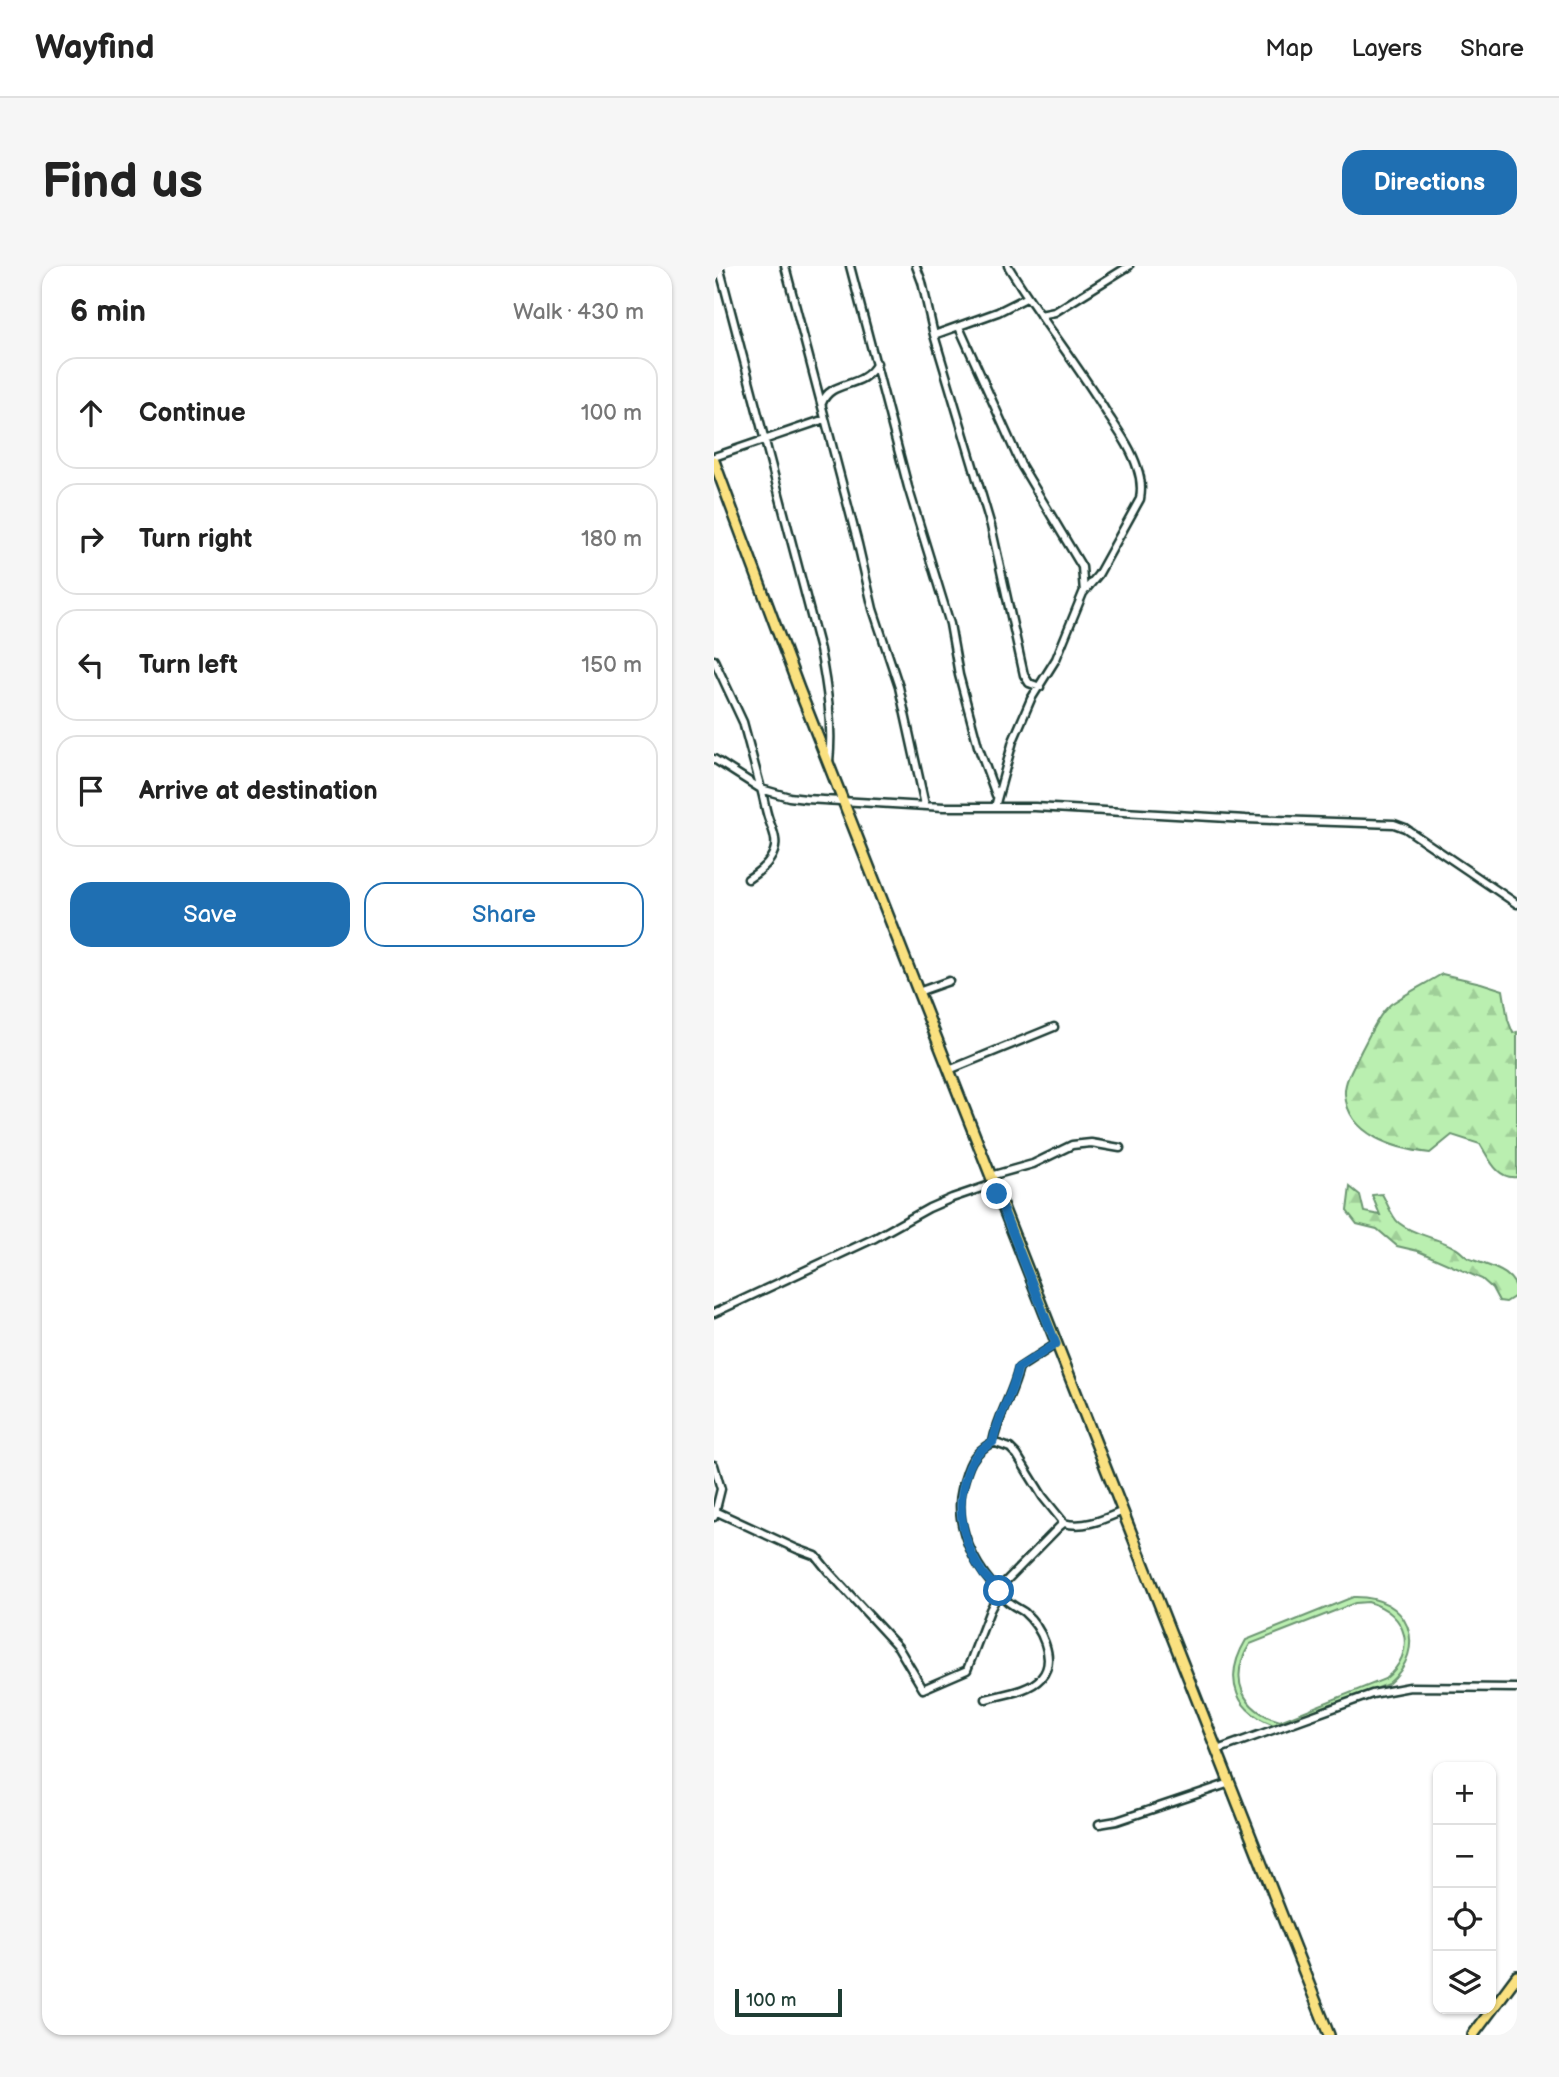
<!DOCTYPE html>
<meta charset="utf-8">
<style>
:root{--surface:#fff;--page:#f6f6f6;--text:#222;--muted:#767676;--line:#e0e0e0;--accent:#1f6fb2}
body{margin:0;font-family:"Balsamiq Sans",sans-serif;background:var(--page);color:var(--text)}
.controls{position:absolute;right:21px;bottom:21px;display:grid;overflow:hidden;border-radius:14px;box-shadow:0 2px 5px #0004}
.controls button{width:63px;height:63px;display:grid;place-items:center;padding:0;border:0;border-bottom:2px solid var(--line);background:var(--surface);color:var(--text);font:35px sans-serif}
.scale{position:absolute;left:21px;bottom:18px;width:107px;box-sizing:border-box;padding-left:7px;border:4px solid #1f3d34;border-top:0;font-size:19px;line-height:24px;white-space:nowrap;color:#1f3d34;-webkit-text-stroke:5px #fff;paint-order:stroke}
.stop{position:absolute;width:21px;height:21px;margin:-16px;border:5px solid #1f6fb2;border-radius:50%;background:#fff}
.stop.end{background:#1f6fb2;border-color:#fff;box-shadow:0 2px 7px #0008}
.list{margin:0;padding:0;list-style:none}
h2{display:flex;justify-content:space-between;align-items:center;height:91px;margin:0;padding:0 28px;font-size:30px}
h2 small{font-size:23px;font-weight:400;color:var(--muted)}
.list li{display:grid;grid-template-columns:46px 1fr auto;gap:21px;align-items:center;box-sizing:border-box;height:112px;margin:0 14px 14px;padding:0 14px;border:2px solid var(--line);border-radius:21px}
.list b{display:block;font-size:26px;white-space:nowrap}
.list em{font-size:23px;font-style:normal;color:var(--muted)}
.actions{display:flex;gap:14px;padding:21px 28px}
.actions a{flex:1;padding:16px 0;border:2px solid var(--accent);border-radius:21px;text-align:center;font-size:24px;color:var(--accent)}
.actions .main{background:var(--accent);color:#fff}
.icon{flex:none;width:38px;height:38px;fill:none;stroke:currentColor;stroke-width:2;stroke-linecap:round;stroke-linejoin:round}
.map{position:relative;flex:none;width:803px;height:1769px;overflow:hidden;border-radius:21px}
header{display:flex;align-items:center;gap:42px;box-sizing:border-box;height:98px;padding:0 35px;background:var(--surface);border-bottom:2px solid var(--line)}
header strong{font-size:33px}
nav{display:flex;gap:38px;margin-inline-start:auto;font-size:24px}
.intro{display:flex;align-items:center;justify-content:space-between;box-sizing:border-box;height:168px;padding:0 42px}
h1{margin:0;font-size:49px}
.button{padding:18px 32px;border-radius:21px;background:var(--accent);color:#fff;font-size:24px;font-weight:700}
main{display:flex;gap:42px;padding:0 42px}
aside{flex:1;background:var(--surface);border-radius:21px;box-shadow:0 2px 5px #0004}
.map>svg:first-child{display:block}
</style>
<header>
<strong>Wayfind</strong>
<nav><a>Map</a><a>Layers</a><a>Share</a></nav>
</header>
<div class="intro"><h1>Find us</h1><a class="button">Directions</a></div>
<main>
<aside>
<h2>6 min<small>Walk · 430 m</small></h2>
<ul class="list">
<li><svg class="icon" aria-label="ahead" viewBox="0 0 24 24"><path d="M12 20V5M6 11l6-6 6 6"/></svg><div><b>Continue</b></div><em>100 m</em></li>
<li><svg class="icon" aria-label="right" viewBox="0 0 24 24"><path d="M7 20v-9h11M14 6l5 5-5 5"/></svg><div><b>Turn right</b></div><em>180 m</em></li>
<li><svg class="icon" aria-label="left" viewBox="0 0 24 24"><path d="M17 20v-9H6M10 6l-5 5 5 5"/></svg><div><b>Turn left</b></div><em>150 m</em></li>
<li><svg class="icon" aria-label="arrive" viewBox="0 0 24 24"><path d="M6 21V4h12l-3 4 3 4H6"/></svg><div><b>Arrive at destination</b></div></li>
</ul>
<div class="actions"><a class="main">Save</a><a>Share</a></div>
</aside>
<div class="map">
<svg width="803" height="1769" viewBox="0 0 803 1769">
<defs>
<pattern id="forest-firs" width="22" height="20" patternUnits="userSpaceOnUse" patternTransform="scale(1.75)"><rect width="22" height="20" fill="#baefb0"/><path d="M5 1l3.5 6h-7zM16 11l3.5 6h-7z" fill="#9fce98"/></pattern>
</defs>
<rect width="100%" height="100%" fill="#fff"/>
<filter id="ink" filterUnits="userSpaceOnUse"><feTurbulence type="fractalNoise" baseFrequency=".0143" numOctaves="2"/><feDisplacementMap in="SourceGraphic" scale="14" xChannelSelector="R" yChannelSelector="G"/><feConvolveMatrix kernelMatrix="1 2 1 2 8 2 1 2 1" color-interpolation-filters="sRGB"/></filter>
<g filter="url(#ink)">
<path fill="url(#forest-firs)" stroke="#6c9672" stroke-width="2" d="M728,708L767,717L789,724L794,754L799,767L803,766V911C783,914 775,892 766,878L738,869L716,887C682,883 634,870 631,828C630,814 642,796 648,783C656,768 664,749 677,738C693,727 711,718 728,708Z
M636,921L646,929L650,946L666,949L658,929L668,928C673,936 678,952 685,957C701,970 724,971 741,982C746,984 749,989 754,992C772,1000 803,1004 803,1029L792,1036L785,1035L778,1022L768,1013L704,985L683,980L663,963L643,958L633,945Z"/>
<path fill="#baefb0" stroke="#6c9672" stroke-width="2" fill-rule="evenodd" d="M639,1331C695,1329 716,1382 674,1418L567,1461C521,1448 508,1414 532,1374ZM654,1336C694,1347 704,1386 671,1413L566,1455C528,1444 514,1413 536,1378L641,1337Z"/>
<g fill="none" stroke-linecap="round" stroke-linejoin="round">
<defs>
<path id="street" d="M5,0L106,384C113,420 119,459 115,496
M71,0L144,278L159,343L185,421L211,539
M136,0L194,221L236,358L245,409L264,480L282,529
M202,0L208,16L220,69L277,260L310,409L315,417L326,421
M326,49L341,46L415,0
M245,61L307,199L368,301L370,326
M220,69L284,46L314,31
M108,137C118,112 148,125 163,97
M0,191L111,153
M0,394L29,456L47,523L75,531L92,533L230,541H321L532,553L680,558L691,562L803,638
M0,493L47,523C50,532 51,542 54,551C56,558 60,565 61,573C64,591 48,604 34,613
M281,541L299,475L317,433L342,393L369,327L384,309L426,233C428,222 427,212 423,201C417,182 405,166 394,149C363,97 325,51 294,0
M204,726L235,715
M235,804L340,761
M276,910L319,898L358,879L377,877L406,882
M0,1047L161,972L215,942L238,932L279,918
M279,1176C284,1149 299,1128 305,1102L342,1078
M0,1199L7,1223L0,1251
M1,1245L83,1283L102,1290L114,1305L184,1381L209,1423L253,1404L276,1344L290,1317L345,1261L350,1257C370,1263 390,1253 409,1245
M272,1433C289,1428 314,1426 327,1412C344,1393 326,1360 310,1346C304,1342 297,1339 292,1334C285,1327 277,1317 271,1309C254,1286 241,1251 248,1223C254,1200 257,1188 279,1176L296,1182L303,1189L329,1231L350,1257
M503,1484L658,1428L696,1421L803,1422
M385,1558L403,1555L516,1517"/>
<path id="primary" d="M0,195L85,423L615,1769
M759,1769L803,1710"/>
</defs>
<use href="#street" stroke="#1f3d34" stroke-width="11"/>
<use href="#primary" stroke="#1f3d34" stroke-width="14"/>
<use href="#street" stroke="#fff" stroke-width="6"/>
<use href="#primary" stroke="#fae180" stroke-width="9"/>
</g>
</g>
<g fill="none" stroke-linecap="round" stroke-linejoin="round" filter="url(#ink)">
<path stroke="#1f6fb2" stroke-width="9" d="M283,928L342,1078L304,1102C299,1128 284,1149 279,1176C262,1185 256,1195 251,1214C241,1246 251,1282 270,1309C275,1314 280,1320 285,1325"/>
</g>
</svg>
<div class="controls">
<button>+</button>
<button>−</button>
<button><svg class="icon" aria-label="locate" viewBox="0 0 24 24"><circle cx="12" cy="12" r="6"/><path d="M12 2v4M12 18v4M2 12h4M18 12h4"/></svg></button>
<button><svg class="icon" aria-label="layers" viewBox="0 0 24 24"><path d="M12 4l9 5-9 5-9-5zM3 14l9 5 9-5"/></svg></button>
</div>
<div class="scale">100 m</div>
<div class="stop" style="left:285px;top:1325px"></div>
<div class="stop end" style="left:283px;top:928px"></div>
</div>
</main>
